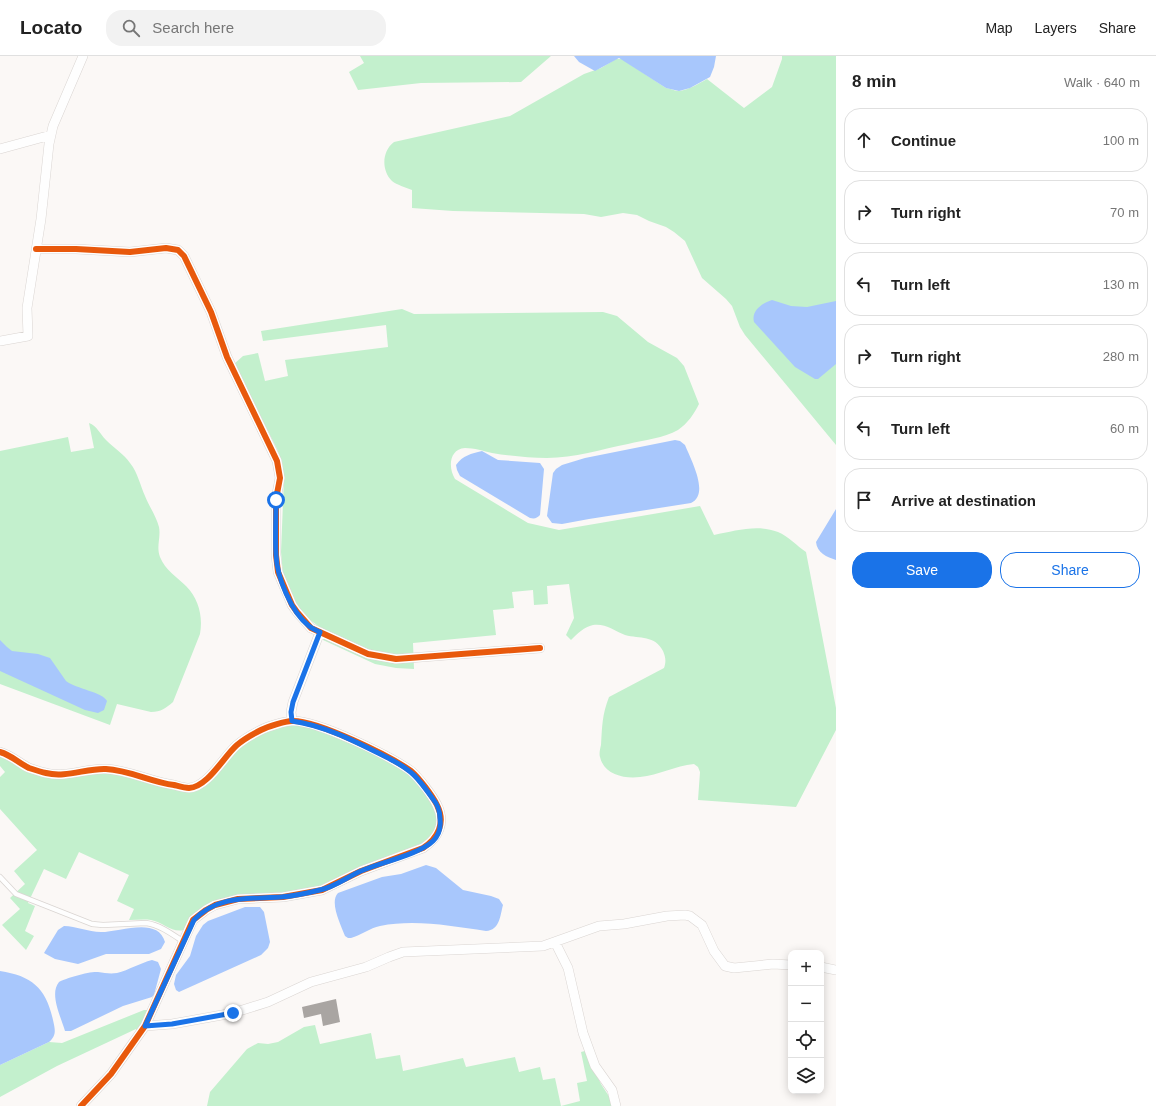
<!DOCTYPE html>
<meta charset="utf-8">
<style>
:root{--surface:#fff;--page:#f2f2f2;--text:#222;--muted:#767676;--line:#e0e0e0;--accent:#1a73e8}
body{margin:0;font-family:Helvetica,sans-serif;background:var(--page);color:var(--text)}
.controls{position:absolute;right:12px;bottom:12px;display:grid;overflow:hidden;border-radius:8px;box-shadow:0 2px 10px #0003}
.controls button{width:36px;height:36px;display:grid;place-items:center;padding:0;border:0;border-bottom:1px solid var(--line);background:var(--surface);color:var(--text);font:20px sans-serif}
.stop{position:absolute;width:12px;height:12px;margin:-9px;border:3px solid #1a73e8;border-radius:50%;background:#fff}
.stop.end{background:#1a73e8;border-color:#fff;box-shadow:0 1px 4px #0008}
.list{margin:0;padding:0;list-style:none}
h2{display:flex;justify-content:space-between;align-items:center;height:52px;margin:0;padding:0 16px;font-size:17px}
h2 small{font-size:13px;font-weight:400;color:var(--muted)}
.list li{display:grid;grid-template-columns:26px 1fr auto;gap:12px;align-items:center;box-sizing:border-box;height:64px;margin:0 8px 8px;padding:0 8px;border:1px solid var(--line);border-radius:16px}
.list b{display:block;font-size:15px;white-space:nowrap}
.list em{font-size:13px;font-style:normal;color:var(--muted)}
.actions{display:flex;gap:8px;padding:12px 16px}
.actions a{flex:1;padding:9px 0;border:1px solid var(--accent);border-radius:16px;text-align:center;font-size:14px;color:var(--accent)}
.actions .main{background:var(--accent);color:#fff}
.icon{flex:none;width:22px;height:22px;fill:none;stroke:currentColor;stroke-width:2;stroke-linecap:round;stroke-linejoin:round}
.map{position:relative;flex:none;width:836px;height:1050px;overflow:hidden}
header{display:flex;align-items:center;gap:24px;box-sizing:border-box;height:56px;padding:0 20px;background:var(--surface);border-bottom:1px solid var(--line)}
header strong{font-size:19px}
nav{display:flex;gap:22px;margin-inline-start:auto;font-size:14px}
.search{width:280px;height:36px;background:var(--page);display:flex;align-items:center;gap:10px;box-sizing:border-box;padding:0 14px;border-radius:16px;color:var(--muted);font-size:15px}
main{display:flex}
aside{flex:1;background:var(--surface)}
.map>svg:first-child{display:block}
</style>
<header>
<strong>Locato</strong>
<div class="search"><svg class="icon" aria-label="search" viewBox="0 0 24 24"><circle cx="10" cy="10" r="6"/><path d="M15 15l6 6"/></svg>Search here</div>
<nav><a>Map</a><a>Layers</a><a>Share</a></nav>
</header>
<main>
<div class="map">
<svg width="836" height="1050" viewBox="0 0 836 1050">
<rect width="100%" height="100%" fill="#fbf8f6"/>
<path fill="#c3f0cd" d="M360,0H551L521,26L421,27L358,34L349,16L364,7Z
M782,0H836V389L745,279L740,271L732,250L726,243L702,222L685,185L674,176L666,171L649,165L637,159L623,157L601,161L584,158L453,155L412,152V134C405,131 397,129 392,125C381,114 382,95 394,86L510,60L584,18L601,12L616,3H622L666,32C670,32 674,35 678,35C689,34 698,28 707,23L744,52L772,31L782,3Z
M402,253L414,258L603,256L617,260L648,286L677,302L684,310L699,348C694,358 688,367 678,374C664,382 644,384 628,388C602,393 574,402 547,402C529,402 510,400 492,397C484,395 474,392 465,392C449,393 448,412 455,423L528,467L559,474L700,450L714,479C735,475 757,468 778,476C788,480 797,490 806,496L836,652V674L796,751L698,744L700,716L698,711L694,708C675,710 659,719 640,721C625,723 604,719 600,701C599,698 600,693 601,689C602,671 602,659 609,641L664,612C666,606 666,602 663,595C655,579 640,583 625,579C615,575 605,567 593,569C584,571 578,577 571,584L566,579L574,562L569,528L547,530L548,548L534,549L533,534L512,536L514,552L493,554L496,579L413,587L414,613L396,612L375,608L323,584L325,575L306,561L295,547L283,518L281,496L284,422L282,406L277,393L234,308L243,300L258,297L265,325L288,320L285,304L388,291L386,269L263,285L261,275Z
M89,367C97,370 100,378 106,384C114,392 124,398 130,407C138,417 140,429 145,440C149,450 156,460 159,471C161,481 156,491 160,501C165,514 177,521 186,530C199,543 203,561 200,578L173,646C166,652 161,656 151,656L117,648L110,669L0,628V395L68,381L71,396L94,392Z
M292,668L302,669L354,688L410,718L434,749L437,756V773L421,790L321,831L214,846L186,873C174,879 163,866 151,864C144,863 136,864 129,864L134,853L117,845L129,819L79,796L66,823L44,813L28,847L35,850L25,875L34,880L26,894L2,869L20,853L10,842L25,828L14,815L37,794L0,753V721L5,716L0,710V699L28,714L107,716L189,735L239,691L264,676Z
M144,954H148L138,977L136,973L57,1010L0,1041V1009L49,986L62,987Z
M315,969L320,988L371,977L376,1003L400,999L403,1015L463,1002L466,1011L515,1001L519,1016L540,1011L543,1024L555,1022L561,1050L580,1045L577,1027L587,1025L581,996L585,995L601,1028L612,1045V1050H207L210,1036L247,993L258,987L268,988L278,986L304,971Z"/>
<path fill="#a8c7fc" d="M574,0H716L714,11L710,21L690,32L679,35L666,32L619,2L595,15L579,6Z
M772,244L791,250L807,251L836,245V308L818,323H815L795,311L754,266C751,255 762,247 772,244Z
M675,384L680,385L685,389C691,404 710,438 691,447L589,463L562,468L552,467L547,460L553,417L556,413L562,409L585,402Z
M482,395L498,404L540,407L544,413L540,459C537,462 535,463 530,462L460,420L457,414L456,409C463,399 471,398 482,395Z
M836,453V504C827,501 817,497 816,486Z
M0,584L7,591L12,595L38,598L50,602L66,625C76,633 103,636 107,645L104,654L98,657L85,654L0,615Z
M426,809L436,812L463,834L491,840L499,843L503,849C500,860 500,874 486,875C451,870 415,863 380,870C370,872 361,879 351,882H348L345,880C341,869 329,846 338,837L382,821L401,818Z
M245,851H260L264,856L270,886L268,892L261,899L179,936L176,934L174,928L176,919L190,900L196,880L203,869L208,865Z
M64,870C76,870 88,876 101,876C120,876 158,860 165,886L161,893L149,898H106L78,908L55,903L44,897L58,874Z
M152,904L158,906L161,913L154,939L152,941L123,950L71,975H65C61,961 49,938 59,926C66,922 90,915 98,916C105,917 110,918 117,917C129,914 140,907 152,904Z
M0,915C32,920 46,932 53,964C55,973 57,979 49,986L0,1009Z"/>
<path fill="#a9a5a2" d="M336,943L340,966L323,970L321,958L304,962L302,951Z"/>
<g fill="none" stroke-linecap="round" stroke-linejoin="round">
<defs>
<path id="service" d="M0,821L16,838L92,868L103,869L146,867C160,869 172,878 184,886"/>
<path id="minor" d="M0,93L51,79
M36,193H76L130,196L166,192L178,194L184,200L211,256L227,301L277,405L280,422L276,443V499L278,516L292,549L297,556L311,572L368,598L396,603L540,592
M0,285L28,280L27,252L41,163L49,88L53,70L83,0
M292,665L291,656L293,646L320,576
M0,696C11,699 19,707 29,712C35,714 41,716 46,717C66,722 87,712 106,713C129,714 151,726 174,729C178,730 184,732 189,732C208,731 224,700 237,689C244,683 253,678 261,674C267,671 285,665 292,665C317,664 390,700 411,715C419,722 432,739 437,749C446,767 438,782 423,792L361,815L322,834L283,841L238,843L215,849L206,854L193,864L145,970L111,1018L81,1050
M555,886L568,912L583,977L595,1010L612,1034L616,1050
M821,911L836,914
M145,970L172,968L233,957L268,946L311,926L366,911L389,901L403,896L543,890L599,870L624,868L667,860L685,859L690,860L702,869L714,895L725,910L734,912L773,908L791,909"/>
</defs>
<use href="#service" stroke="#dad5d2" stroke-width="6"/>
<use href="#minor" stroke="#dad5d2" stroke-width="10"/>
<use href="#service" stroke="#fefefe" stroke-width="4.5"/>
<use href="#minor" stroke="#fefefe" stroke-width="9"/>
<defs>
<path id="cycleway" d="M36,193H76L130,196L166,192L178,194L184,200L211,256L227,301L277,405L280,422L276,443V499L278,516L292,549L297,556L311,572L368,598L396,603L540,592
M0,696C11,699 19,707 29,712C35,714 41,716 46,717C66,722 87,712 106,713C129,714 151,726 174,729C178,730 184,732 189,732C208,731 224,700 237,689C244,683 253,678 261,674C267,671 285,665 292,665C317,664 390,700 411,715C419,722 432,739 437,749C446,767 438,782 423,792L361,815L322,834L283,841L238,843L215,849L206,854L193,864L145,970L111,1018L81,1050"/>
</defs>
<use href="#cycleway" stroke="#fff" stroke-width="8"/>
<use href="#cycleway" stroke="#e8590c" stroke-width="6"/>
</g>
<g fill="none" stroke-linecap="round" stroke-linejoin="round">
<path stroke="#1a73e8" stroke-width="5" d="M233,957L172,968L145,970L194,864C217,839 250,843 281,841C294,840 308,837 320,834C335,831 347,821 361,815C379,807 420,798 433,785C439,779 441,771 440,763C440,755 438,749 433,743C418,722 413,715 390,703C358,687 327,670 292,665L291,656L293,646L320,576C316,574 312,573 309,570C291,556 277,521 276,499C275,481 276,462 276,444"/>
</g>
</svg>
<div class="controls">
<button>+</button>
<button>−</button>
<button><svg class="icon" aria-label="locate" viewBox="0 0 24 24"><circle cx="12" cy="12" r="6"/><path d="M12 2v4M12 18v4M2 12h4M18 12h4"/></svg></button>
<button><svg class="icon" aria-label="layers" viewBox="0 0 24 24"><path d="M12 4l9 5-9 5-9-5zM3 14l9 5 9-5"/></svg></button>
</div>
<div class="stop" style="left:276px;top:444px"></div>
<div class="stop end" style="left:233px;top:957px"></div>
</div>
<aside>
<h2>8 min<small>Walk · 640 m</small></h2>
<ul class="list">
<li><svg class="icon" aria-label="ahead" viewBox="0 0 24 24"><path d="M12 20V5M6 11l6-6 6 6"/></svg><div><b>Continue</b></div><em>100 m</em></li>
<li><svg class="icon" aria-label="right" viewBox="0 0 24 24"><path d="M7 20v-9h11M14 6l5 5-5 5"/></svg><div><b>Turn right</b></div><em>70 m</em></li>
<li><svg class="icon" aria-label="left" viewBox="0 0 24 24"><path d="M17 20v-9H6M10 6l-5 5 5 5"/></svg><div><b>Turn left</b></div><em>130 m</em></li>
<li><svg class="icon" aria-label="right" viewBox="0 0 24 24"><path d="M7 20v-9h11M14 6l5 5-5 5"/></svg><div><b>Turn right</b></div><em>280 m</em></li>
<li><svg class="icon" aria-label="left" viewBox="0 0 24 24"><path d="M17 20v-9H6M10 6l-5 5 5 5"/></svg><div><b>Turn left</b></div><em>60 m</em></li>
<li><svg class="icon" aria-label="arrive" viewBox="0 0 24 24"><path d="M6 21V4h12l-3 4 3 4H6"/></svg><div><b>Arrive at destination</b></div></li>
</ul>
<div class="actions"><a class="main">Save</a><a>Share</a></div>
</aside>
</main>
